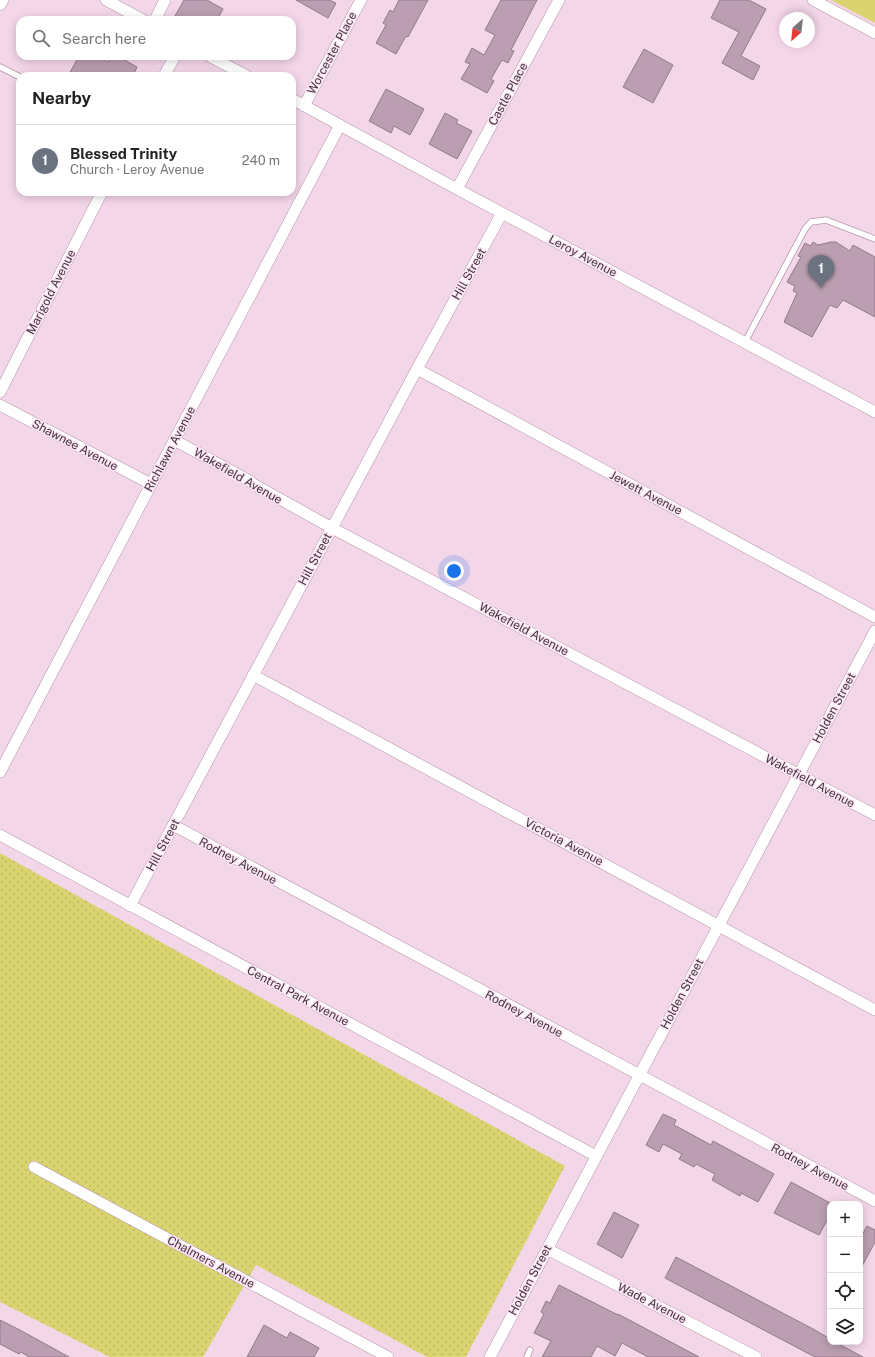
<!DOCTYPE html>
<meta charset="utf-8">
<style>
:root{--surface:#fff;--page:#f2f2f2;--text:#222;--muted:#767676;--line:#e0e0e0;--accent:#2563eb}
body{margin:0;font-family:"Public Sans",sans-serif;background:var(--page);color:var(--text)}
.controls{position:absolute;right:12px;bottom:12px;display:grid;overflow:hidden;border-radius:8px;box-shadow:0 2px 10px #0003}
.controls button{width:36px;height:36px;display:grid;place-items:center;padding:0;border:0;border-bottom:1px solid var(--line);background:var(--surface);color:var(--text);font:20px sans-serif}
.compass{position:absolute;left:779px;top:12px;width:36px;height:36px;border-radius:50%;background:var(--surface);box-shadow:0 2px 10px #0003;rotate:207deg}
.you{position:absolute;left:454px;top:571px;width:14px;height:14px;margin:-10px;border:3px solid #fff;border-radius:50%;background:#1a73e8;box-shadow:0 0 0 6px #1a73e833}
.badge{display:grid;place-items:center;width:26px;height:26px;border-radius:50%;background:var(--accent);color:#fff;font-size:13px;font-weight:700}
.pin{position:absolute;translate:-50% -33px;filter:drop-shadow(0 1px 2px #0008)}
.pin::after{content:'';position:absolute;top:21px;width:14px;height:12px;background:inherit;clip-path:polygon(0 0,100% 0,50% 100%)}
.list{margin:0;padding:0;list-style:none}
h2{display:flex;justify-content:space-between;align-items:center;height:52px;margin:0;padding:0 16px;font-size:17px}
h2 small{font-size:13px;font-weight:400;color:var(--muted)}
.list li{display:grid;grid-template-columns:26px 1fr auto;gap:12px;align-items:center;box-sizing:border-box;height:72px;padding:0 16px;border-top:1px solid var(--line)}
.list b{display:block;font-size:15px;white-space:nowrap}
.list p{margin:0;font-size:13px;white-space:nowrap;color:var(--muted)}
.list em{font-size:13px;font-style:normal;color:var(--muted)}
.icon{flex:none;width:22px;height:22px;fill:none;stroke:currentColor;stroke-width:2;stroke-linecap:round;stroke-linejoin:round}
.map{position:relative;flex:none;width:875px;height:1357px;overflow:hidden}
.search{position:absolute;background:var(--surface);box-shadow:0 2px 10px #0003;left:16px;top:16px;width:280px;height:44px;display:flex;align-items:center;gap:10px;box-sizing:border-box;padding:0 14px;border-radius:12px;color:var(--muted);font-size:15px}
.panel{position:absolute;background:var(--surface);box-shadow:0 2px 10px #0003;left:16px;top:72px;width:280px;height:124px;border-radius:12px}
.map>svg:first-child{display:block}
</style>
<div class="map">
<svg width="875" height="1357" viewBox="0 0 875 1357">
<defs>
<pattern id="grass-dots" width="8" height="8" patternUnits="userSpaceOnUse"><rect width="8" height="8" fill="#dad470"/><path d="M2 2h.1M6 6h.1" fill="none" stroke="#bcb762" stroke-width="1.8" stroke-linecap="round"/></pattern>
</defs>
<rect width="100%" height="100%" fill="#f4d6e9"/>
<path fill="url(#grass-dots)" d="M0,853L565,1166L466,1357H427L256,1265L203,1357H110L0,1302Z"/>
<path fill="#dad470" d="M831,0H875V23Z"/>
<path fill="#bb9eb1" stroke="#94798b" d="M184,0H207L223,9L217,20H183L175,16Z
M296,0H329L336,3L328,18Z
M399,0H428L408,37L406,36L396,54L376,43L386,25L383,23L390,10L393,12Z
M501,0H537L511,50L514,51L508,63L502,60L491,79L494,81L487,93L461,79L470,64L465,62L472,48L484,55L495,35L485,30Z
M720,0H749L766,9L741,56L760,66L753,80L722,63L739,32L711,18Z
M644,49L673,65L653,103L623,87Z
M79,56H97L108,62L111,56H117L137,67L133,76H68Z
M386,89L424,109L410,135L394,126L391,133L369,121Z
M445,113L458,120L456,123L472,131L457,159L429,144Z
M813,242L818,245L831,242H836L850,251L853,245L875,257V317L843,300L837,308L830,305L812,337L784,322L797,293L793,291L795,286L787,282L801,257L798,256L805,243L811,246Z
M663,1114L676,1120L674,1125L689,1133L711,1145L713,1141L774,1174L758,1202L741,1193L740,1196L712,1180L715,1174L696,1164L694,1167L679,1159L682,1154L663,1144L659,1152L646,1145Z
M791,1182L832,1204H827L830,1206V1215L819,1235L774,1213Z
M614,1212L639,1225L622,1258L597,1244Z
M867,1226L875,1230V1242L860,1270V1239Z
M676,1257L815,1330L830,1339V1342H835L863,1357H815L682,1287L665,1278Z
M559,1285L618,1315V1314L699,1357H648L622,1343L615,1356L597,1346L591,1357H542L551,1341L534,1333L544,1314L541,1312L546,1301L550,1303Z
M0,1320L18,1329L69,1357H29L21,1352L19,1354L0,1344Z
M264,1325L287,1338L290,1332L319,1348L314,1357H247Z"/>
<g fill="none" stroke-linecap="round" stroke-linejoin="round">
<defs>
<path id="service" d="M0,67L20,77
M745,342L805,229L811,222L826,220L875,239
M527,1357L530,1350"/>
<path id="minor" d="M106,0L143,20
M813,0L875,33
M0,5L3,0
M155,20L165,0
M209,56L247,76
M164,76L175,56
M292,99L457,189L875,412
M304,106L361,0
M457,189L559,0
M417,369L875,617
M0,392L102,192
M0,405L151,484
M174,440L250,481L253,484L332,528L875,815
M253,675L875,1010
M0,772L340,125
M173,825L875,1201
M0,835L596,1156
M130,906L417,369L502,213
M34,1167L388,1357
M547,1249L756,1357
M490,1357L875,631"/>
</defs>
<use href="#service" stroke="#b397a9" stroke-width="7"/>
<use href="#minor" stroke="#b397a9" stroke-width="12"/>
<use href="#service" stroke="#fff" stroke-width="5.5"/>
<use href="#minor" stroke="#fff" stroke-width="11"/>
</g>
<g text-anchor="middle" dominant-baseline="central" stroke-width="3" stroke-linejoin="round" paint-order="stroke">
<g font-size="12" fill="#40343c" stroke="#fee5f5">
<text transform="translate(332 53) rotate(-62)">Worcester Place</text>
<text transform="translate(508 94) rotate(-62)">Castle Place</text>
<text transform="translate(583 256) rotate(28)">Leroy Avenue</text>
<text transform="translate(469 274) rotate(-61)">Hill Street</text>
<text transform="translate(51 292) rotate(-63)">Marigold Avenue</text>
<text transform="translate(75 445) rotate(28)">Shawnee Avenue</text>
<text transform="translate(170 449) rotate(-62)">Richlawn Avenue</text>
<text transform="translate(238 476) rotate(30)">Wakefield Avenue</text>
<text transform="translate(646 493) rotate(28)">Jewett Avenue</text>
<text transform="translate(315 559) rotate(-62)">Hill Street</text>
<text transform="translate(524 629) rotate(28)">Wakefield Avenue</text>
<text transform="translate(834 708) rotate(-62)">Holden Street</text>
<text transform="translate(810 781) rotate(28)">Wakefield Avenue</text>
<text transform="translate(564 842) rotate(28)">Victoria Avenue</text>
<text transform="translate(163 845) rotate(-62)">Hill Street</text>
<text transform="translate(238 861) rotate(28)">Rodney Avenue</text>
<text transform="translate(682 994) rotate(-62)">Holden Street</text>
<text transform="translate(298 996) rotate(28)">Central Park Avenue</text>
<text transform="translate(524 1014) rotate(28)">Rodney Avenue</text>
<text transform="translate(810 1167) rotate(28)">Rodney Avenue</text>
<text transform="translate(211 1262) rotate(28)">Chalmers Avenue</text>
<text transform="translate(530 1280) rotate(-62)">Holden Street</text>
<text transform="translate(652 1303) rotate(27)">Wade Avenue</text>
</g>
</g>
</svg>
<div class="controls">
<button>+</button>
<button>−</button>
<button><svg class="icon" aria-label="locate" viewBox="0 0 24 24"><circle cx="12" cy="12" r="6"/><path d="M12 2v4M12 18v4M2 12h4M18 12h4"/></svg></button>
<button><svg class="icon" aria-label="layers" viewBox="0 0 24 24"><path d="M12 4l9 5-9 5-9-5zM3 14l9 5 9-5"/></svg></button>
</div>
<svg class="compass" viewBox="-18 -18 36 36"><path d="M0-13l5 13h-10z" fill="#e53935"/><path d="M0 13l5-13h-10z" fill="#767676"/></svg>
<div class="you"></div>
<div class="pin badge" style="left:821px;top:288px;background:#6b7280">1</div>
<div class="search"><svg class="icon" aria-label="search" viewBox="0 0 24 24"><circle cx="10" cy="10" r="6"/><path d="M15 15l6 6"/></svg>Search here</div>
<section class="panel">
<h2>Nearby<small></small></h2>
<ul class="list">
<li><span class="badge" style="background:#6b7280">1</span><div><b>Blessed Trinity</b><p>Church · Leroy Avenue</p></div><em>240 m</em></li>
</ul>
</section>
</div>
